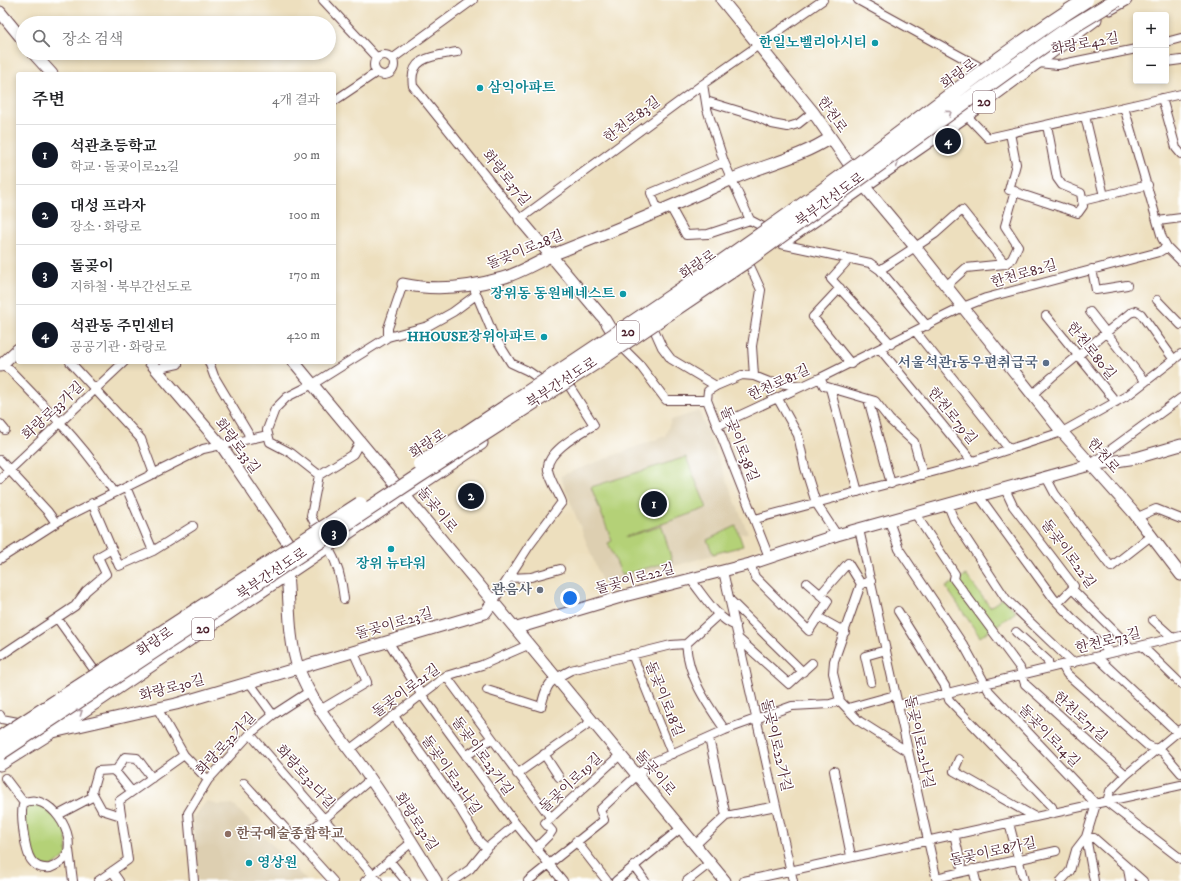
<!DOCTYPE html>
<html lang="ko">
<meta charset="utf-8">
<style>
:root{--surface:#fff;--page:#f2f2f2;--text:#202124;--muted:#757577;--line:#e0e0e0;--accent:#111827}
body{margin:0;font-family:"IM FELL DW Pica","Noto Serif KR",serif;background:var(--page);color:var(--text)}
.controls{position:absolute;right:12px;top:12px;display:grid;overflow:hidden;border-radius:4px;box-shadow:0 2px 6px #0003}
.controls button{width:36px;height:36px;display:grid;place-items:center;padding:0;border:0;border-bottom:1px solid var(--line);background:var(--surface);color:var(--text);font:20px sans-serif}
.you{position:absolute;left:570px;top:598px;width:14px;height:14px;margin:-10px;border:3px solid #fff;border-radius:50%;background:#1a73e8;box-shadow:0 0 0 6px #1a73e833}
.badge{display:grid;place-items:center;width:26px;height:26px;border-radius:50%;background:var(--accent);color:#fff;font-size:13px;font-weight:700}
.pin{position:absolute;translate:-50% -50%;border:2px solid #fff;box-shadow:0 1px 4px #0006}
.list{margin:0;padding:0;list-style:none}
h2{display:flex;justify-content:space-between;align-items:center;height:52px;margin:0;padding:0 16px;font-size:17px}
h2 small{font-size:13px;font-weight:400;color:var(--muted)}
.list li{display:grid;grid-template-columns:26px 1fr auto;gap:12px;align-items:center;box-sizing:border-box;height:60px;padding:0 16px;border-top:1px solid var(--line)}
.list b{display:block;font-size:15px;white-space:nowrap}
.list p{margin:0;font-size:13px;white-space:nowrap;color:var(--muted)}
.list em{font-size:13px;font-style:normal;color:var(--muted)}
.icon{flex:none;width:22px;height:22px;fill:none;stroke:currentColor;stroke-width:2;stroke-linecap:round;stroke-linejoin:round}
.map{position:relative;flex:none;width:1181px;height:881px;overflow:hidden}
.search{position:absolute;background:var(--surface);box-shadow:0 2px 6px #0003;left:16px;top:16px;width:320px;height:44px;display:flex;align-items:center;gap:10px;box-sizing:border-box;padding:0 14px;border-radius:22px;color:var(--muted);font-size:15px}
.panel{position:absolute;background:var(--surface);box-shadow:0 2px 6px #0003;left:16px;top:72px;width:320px;height:292px;border-radius:4px}
.map>svg:first-child{display:block}
</style>
<div class="map">
<svg width="1181" height="881" viewBox="0 0 1181 881">
<rect width="100%" height="100%" fill="#fff"/>
<filter id="ink" filterUnits="userSpaceOnUse"><feTurbulence type="fractalNoise" baseFrequency=".025" numOctaves="2"/><feDisplacementMap in="SourceGraphic" scale="8" xChannelSelector="R" yChannelSelector="G"/><feConvolveMatrix kernelMatrix="1 2 1 2 8 2 1 2 1" color-interpolation-filters="sRGB"/></filter>
<filter id="wash" filterUnits="userSpaceOnUse"><feTurbulence type="fractalNoise" baseFrequency=".012" numOctaves="4" result="noise"/><feDisplacementMap in="SourceGraphic" scale="16" xChannelSelector="R" yChannelSelector="G"/><feGaussianBlur stdDeviation="0.9" result="paint"/><feColorMatrix in="noise" values="0 0 0 0 0 0 0 0 0 0 0 0 0 0 0 0 0 1.4 0 .05"/><feComposite in="paint" operator="in"/></filter>
<g filter="url(#wash)">
<rect width="100%" height="100%" fill="#eddfbe"/>
<path fill="#ddcfb1" d="M699,411L748,533L739,534L743,546L604,587L560,476L665,436L671,420Z
M207,801L218,805L233,804L307,881H198L192,818Z"/>
<path fill="#b4d177" stroke="#7f7851" d="M686,457L707,508L625,537L662,526L672,561L622,575L608,543L612,541L591,487Z
M736,526L743,546L713,554L707,540Z
M966,575L990,607L1003,598L1016,612L980,637L946,587Z
M27,802L48,807L66,828L67,855L54,866H37C26,841 20,829 27,802Z"/>
</g>
<g filter="url(#ink)">
<g fill="none" stroke-linecap="round" stroke-linejoin="round">
<defs>
<path id="street" d="M323,0L377,58
M858,0L987,71
M1166,42L1181,38
M457,52C435,56 408,56 413,86L520,219L703,84L823,0
M374 65a10 10 0 1 1 20 0a10 10 0 1 1-20 0Z
M392,59L473,0
M1166,62L1181,60
M1038,63L1058,65L1136,49
M703,84L707,109L724,162L750,220
M1162,98L1176,148L1181,154
M334,101L377,72
M706,101L755,116L772,124L788,127L798,124L813,112
M1124,107L1162,238L1167,247L1181,261
M966,115L988,138L1181,94
M1085,116L1104,196
M1010,133L1016,164L1009,190L1078,213L1083,206L1081,193L1062,185L1057,178L1047,125
M1082,201L1148,185
M671,208L686,235L708,234L750,220L771,231
M659,213L651,193L724,162
M1158,221L1181,218
M781,244L870,263L880,270L935,234L962,210L1005,264
M849,259L831,279L891,344
M749,264L761,290L752,346L754,376
M1092,269L1096,290L1127,285
M880,270L927,326
M946,286L966,268L1005,264L1012,259L1018,246L1005,226L1015,191
M840,288L813,317L851,364
M475,291L493,334L511,363L528,371L547,384
M1157,300L1181,325
M1090,312L1145,382
M1046,316L1116,402
M653,327L662,347L671,359L716,386L742,375L754,376L769,382L803,386
M916,332L1009,449
M388,337V328L403,284
M622,347L639,364L666,400H707
M880,349L972,461
M70,362L141,439L154,474
M209,362L214,376L248,433L249,439
M0,365L10,370C47,409 86,447 114,492
M155,369L178,364V362
M820,378L824,386L875,401L890,420L914,442L923,475
M716,386L708,391L707,400L769,557
M830,388L858,492
M1033,394L1052,377L1130,313L1136,311L1141,314L1174,360
M778,399L798,435L805,468L816,503L837,535
M868,399L891,484
M0,424L5,430
M717,426L820,378L963,307L986,298L1159,252L1167,247
M0,460L48,512L56,523
M1091,464L1181,398
M319,475L291,453L270,442L267,430L275,409L287,397L313,384L388,337L428,326L453,312L476,295
M1046,477L1055,494L1111,567L1152,535
M0,479L124,362
M126,487L153,551
M1005,489L1013,506L1074,586L1072,589L1131,648
M979,496L1054,599L1072,618L1111,653
M92,503L119,566L153,551L193,526
M948,505L954,520L1006,599L1073,663
M916,515L955,574L954,579L1020,668L1025,684L1126,775
M1138,517L1156,509L1181,519
M755,519L970,462L1062,432L1128,395L1181,354
M889,521L899,549L966,649L989,691L1096,804L1086,837L1094,881
M859,529L937,881
M320,534L311,516L319,475L353,454L360,442
M328,547C338,564 342,579 344,599
M0,559L64,518L203,449L268,435
M750,564L755,577L809,631L828,601L807,583
M723,571L793,881
M509,578L531,577L560,569
M691,580C704,596 717,619 736,626
M871,581L861,584L834,661L833,673L840,701L859,721L908,752
M820,595L848,563L861,584
M731,601L803,672
M493,602L529,546L562,502C558,492 550,480 548,470C545,452 581,433 594,425L568,384
M1058,603L1072,589
M898,611L945,686L949,700L1052,807L1054,813
M719,614L686,644C689,679 706,702 725,730
M818,617L845,632
M57,618L100,678
M1153,620L1173,638
M1016,632L1048,661L1049,668
M740,640L789,684L812,663
M388,641L421,694L516,824L563,881
M1142,646L1181,684
M632,654L672,754
M0,656L75,606L86,591L106,574L98,557L112,549
M1097,657L1177,732
M1062,665L1067,674L1147,745L1163,752L1181,773
M446,676L551,818
M249,682L273,715
M871,682L865,656L886,650
M487,690L541,707C547,683 548,682 571,670L671,645L686,644
M898,705L1181,636
M157,708L184,755L208,780
M848,708L895,695
M320,710L367,682L353,651
M0,715L2,719L23,723
M394,716L457,804L480,842L487,848
M1181,729L1126,775L1110,791L1107,802L1181,859
M250,734L378,881
M709,738L726,816
M349,750L446,676L482,665L528,645
M544,754L559,777
M466,756L491,739
M959,759L954,771L1035,817
M834,771L851,856
M115,772L125,757L137,758L152,778
M517,774L592,721
M5,778L24,803C47,790 80,835 65,858C62,863 55,866 50,868C42,869 35,866 31,860C25,851 19,811 24,803
M244,783L333,881
M58,815L94,796
M121,816L102,810L92,792L98,771L114,770L132,792
M1009,823L1024,881
M954,834L963,872
M576,841L607,881
M297,842L371,779
M695,845L726,816L776,806
M536,848L550,834L552,831L545,823L620,755
M69,850L73,881
M389,860L406,881
M634,866L645,881
M1128,868L1130,881
M973,869L976,881
M112,871L119,881
M936,878L1056,851
M98,881L128,860L119,801L184,755
M194,881L188,813L208,780L250,734L273,715L310,691
M365,881L412,842
M453,881L470,869L487,848L516,824
M528,881L604,820L600,810L649,764L725,730L792,706L830,704L840,701
M616,881L681,828
M687,881L710,863
M744,881L1181,785
M1061,881L1070,871L1076,850L1086,837L1094,838L1143,881"/>
<path id="secondary" d="M722,0L813,112L865,187L916,248L1062,432L1133,512L1181,575
M1110,9L1126,0
M0,12L23,40
M33,53L52,74
M520,219L605,320L617,340
M403,284C435,291 471,287 502,278C521,273 539,261 557,253C616,230 673,206 730,180C763,165 800,158 830,138
M150,362L221,445L294,552
M294,362L725,881
M0,366L18,349
M287,574C290,604 288,638 298,667C313,707 341,737 365,771C391,807 413,844 436,881
M517,628L624,596L750,564L837,535L1090,465L1136,458L1181,445
M53,732L176,704L485,613L493,602"/>
<path id="primary" d="M785,240L966,115L1095,19
M0,764L51,732L481,443"/>
</defs>
<use href="#street" stroke="#623c41" stroke-width="10"/>
<use href="#secondary" stroke="#623c41" stroke-width="13"/>
<use href="#primary" stroke="#623c41" stroke-width="15"/>
<use href="#street" stroke="#fff" stroke-width="8"/>
<use href="#secondary" stroke="#fff" stroke-width="11"/>
<use href="#primary" stroke="#fff" stroke-width="13"/>
<defs>
<path id="highway-bridge" d="M420,464C555,374 691,286 822,191C910,128 994,58 1086,0
M0,738L360,504
M0,753L417,477L596,362L746,261L1009,70L1062,33L1116,0"/>
</defs>
<use href="#highway-bridge" stroke="#623c41" stroke-width="16" stroke-linecap="butt"/>
<use href="#highway-bridge" stroke="#fff" stroke-width="14"/>
</g>
<defs><path id="oneway-chevron" d="M-2-3.5L2.5 0L-2 3.5" fill="none" stroke-width="1.6" stroke-linecap="round" stroke-linejoin="round"/></defs>
<g stroke="#ae9aa0">
<use href="#oneway-chevron" transform="translate(949 113) rotate(-36)"/>
<use href="#oneway-chevron" transform="translate(896 164) rotate(-35)"/>
<use href="#oneway-chevron" transform="translate(80 712) rotate(-34)"/>
</g>
</g>
<g fill="#0f9aa8" stroke="#fff" stroke-width="1.5">
<circle cx="875" cy="43" r="4"/>
<circle cx="480" cy="88" r="4"/>
<circle cx="623" cy="294" r="4"/>
<circle cx="544" cy="337" r="4"/>
<circle cx="391" cy="549" r="4"/>
<circle cx="249" cy="863" r="4"/>
</g>
<circle fill="#5c6f8a" stroke="#fff" stroke-width="1.5" cx="1046" cy="363" r="4"/>
<circle fill="#6b7280" stroke="#fff" stroke-width="1.5" cx="540" cy="590" r="4"/>
<circle fill="#8d6e63" stroke="#fff" stroke-width="1.5" cx="228" cy="834" r="4"/>
<g text-anchor="middle" dominant-baseline="central" stroke-width="3" stroke-linejoin="round" paint-order="stroke">
<g fill="#fff" stroke="#80626b" stroke-width="1">
<rect x="973" y="91" width="22" height="22" rx="3"/>
<rect x="617" y="321" width="22" height="22" rx="3"/>
<rect x="192" y="618" width="22" height="22" rx="3"/>
</g>
<g font-size="13" font-weight="bold" fill="#4a1f2b">
<text x="984" y="102">20</text>
<text x="628" y="332">20</text>
<text x="203" y="629">20</text>
</g>
<g font-size="14" font-weight="bold" fill="#0d838f" stroke="#fff" text-anchor="end">
<text x="867" y="43">한일노벨리아시티</text>
<text x="488" y="88" text-anchor="start">삼익아파트</text>
<text x="615" y="294">장위동 동원베네스트</text>
<text x="536" y="337">HHOUSE장위아파트</text>
<text x="391" y="564" text-anchor="middle">장위 뉴타워</text>
<text x="257" y="863" text-anchor="start">영상원</text>
</g>
<g font-size="14" fill="#4a1f2b" stroke="#fff">
<text transform="translate(1085 44) rotate(-10)">화랑로42길</text>
<text transform="translate(959 74) rotate(-36)">화랑로</text>
<text transform="translate(832 115) rotate(55)">한천로</text>
<text transform="translate(632 120) rotate(-37)">한천로83길</text>
<text transform="translate(506 178) rotate(51)">화랑로37길</text>
<text transform="translate(830 200) rotate(-36)">북부간선도로</text>
<text transform="translate(525 250) rotate(-22)">돌곶이로28길</text>
<text transform="translate(698 265) rotate(-34)">화랑로</text>
<text transform="translate(1024 274) rotate(-16)">한천로82길</text>
<text transform="translate(1091 351) rotate(51)">한천로80길</text>
<text transform="translate(562 383) rotate(-33)">북부간선도로</text>
<text transform="translate(779 383) rotate(-25)">한천로81길</text>
<text transform="translate(53 411) rotate(-43)">화랑로33가길</text>
<text transform="translate(952 416) rotate(51)">한천로79길</text>
<text transform="translate(428 444) rotate(-33)">화랑로</text>
<text transform="translate(739 444) rotate(68)">돌곶이로38길</text>
<text transform="translate(237 446) rotate(53)">화랑로33길</text>
<text transform="translate(1103 456) rotate(49)">한천로</text>
<text transform="translate(437 510) rotate(51)">돌곶이로</text>
<text transform="translate(1068 554) rotate(54)">돌곶이로22길</text>
<text transform="translate(272 574) rotate(-34)">북부간선도로</text>
<text transform="translate(635 579) rotate(-15)">돌곶이로22길</text>
<text transform="translate(394 624) rotate(-16)">돌곶이로23길</text>
<text transform="translate(1108 641) rotate(-14)">한천로73길</text>
<text transform="translate(155 642) rotate(-34)">화랑로</text>
<text transform="translate(172 688) rotate(-15)">화랑로30길</text>
<text transform="translate(406 691) rotate(-36)">돌곶이로21길</text>
<text transform="translate(664 699) rotate(68)">돌곶이로18길</text>
<text transform="translate(1080 717) rotate(42)">한천로71길</text>
<text transform="translate(1049 736) rotate(46)">돌곶이로14길</text>
<text transform="translate(919 742) rotate(78)">돌곶이로22나길</text>
<text transform="translate(226 744) rotate(-47)">화랑로32가길</text>
<text transform="translate(776 745) rotate(77)">돌곶이로22가길</text>
<text transform="translate(482 756) rotate(54)">돌곶이로23가길</text>
<text transform="translate(655 773) rotate(50)">돌곶이로</text>
<text transform="translate(451 775) rotate(55)">돌곶이로21나길</text>
<text transform="translate(305 777) rotate(48)">화랑로32다길</text>
<text transform="translate(571 783) rotate(-43)">돌곶이로19길</text>
<text transform="translate(416 822) rotate(57)">화랑로32길</text>
<text transform="translate(993 852) rotate(-12)">돌곶이로8가길</text>
</g>
<g font-size="14" font-weight="bold" fill="#4e5e75" stroke="#fff" text-anchor="end">
<text x="1038" y="363">서울석관1동우편취급국</text>
</g>
<g font-size="14" font-weight="bold" fill="#5b616d" stroke="#fff" text-anchor="end">
<text x="532" y="590">관음사</text>
</g>
<g font-size="14" font-weight="bold" fill="#785e54" stroke="#fff" text-anchor="start">
<text x="236" y="834">한국예술종합학교</text>
</g>
</g>
</svg>
<div class="controls">
<button>+</button>
<button>−</button>
</div>
<div class="you"></div>
<div class="pin badge" style="left:654px;top:504px">1</div>
<div class="pin badge" style="left:471px;top:496px">2</div>
<div class="pin badge" style="left:334px;top:533px">3</div>
<div class="pin badge" style="left:948px;top:141px">4</div>
<div class="search"><svg class="icon" aria-label="search" viewBox="0 0 24 24"><circle cx="10" cy="10" r="6"/><path d="M15 15l6 6"/></svg>장소 검색</div>
<section class="panel">
<h2>주변<small>4개 결과</small></h2>
<ul class="list">
<li><span class="badge">1</span><div><b>석관초등학교</b><p>학교 · 돌곶이로22길</p></div><em>90 m</em></li>
<li><span class="badge">2</span><div><b>대성 프라자</b><p>장소 · 화랑로</p></div><em>100 m</em></li>
<li><span class="badge">3</span><div><b>돌곶이</b><p>지하철 · 북부간선도로</p></div><em>170 m</em></li>
<li><span class="badge">4</span><div><b>석관동 주민센터</b><p>공공기관 · 화랑로</p></div><em>420 m</em></li>
</ul>
</section>
</div>
